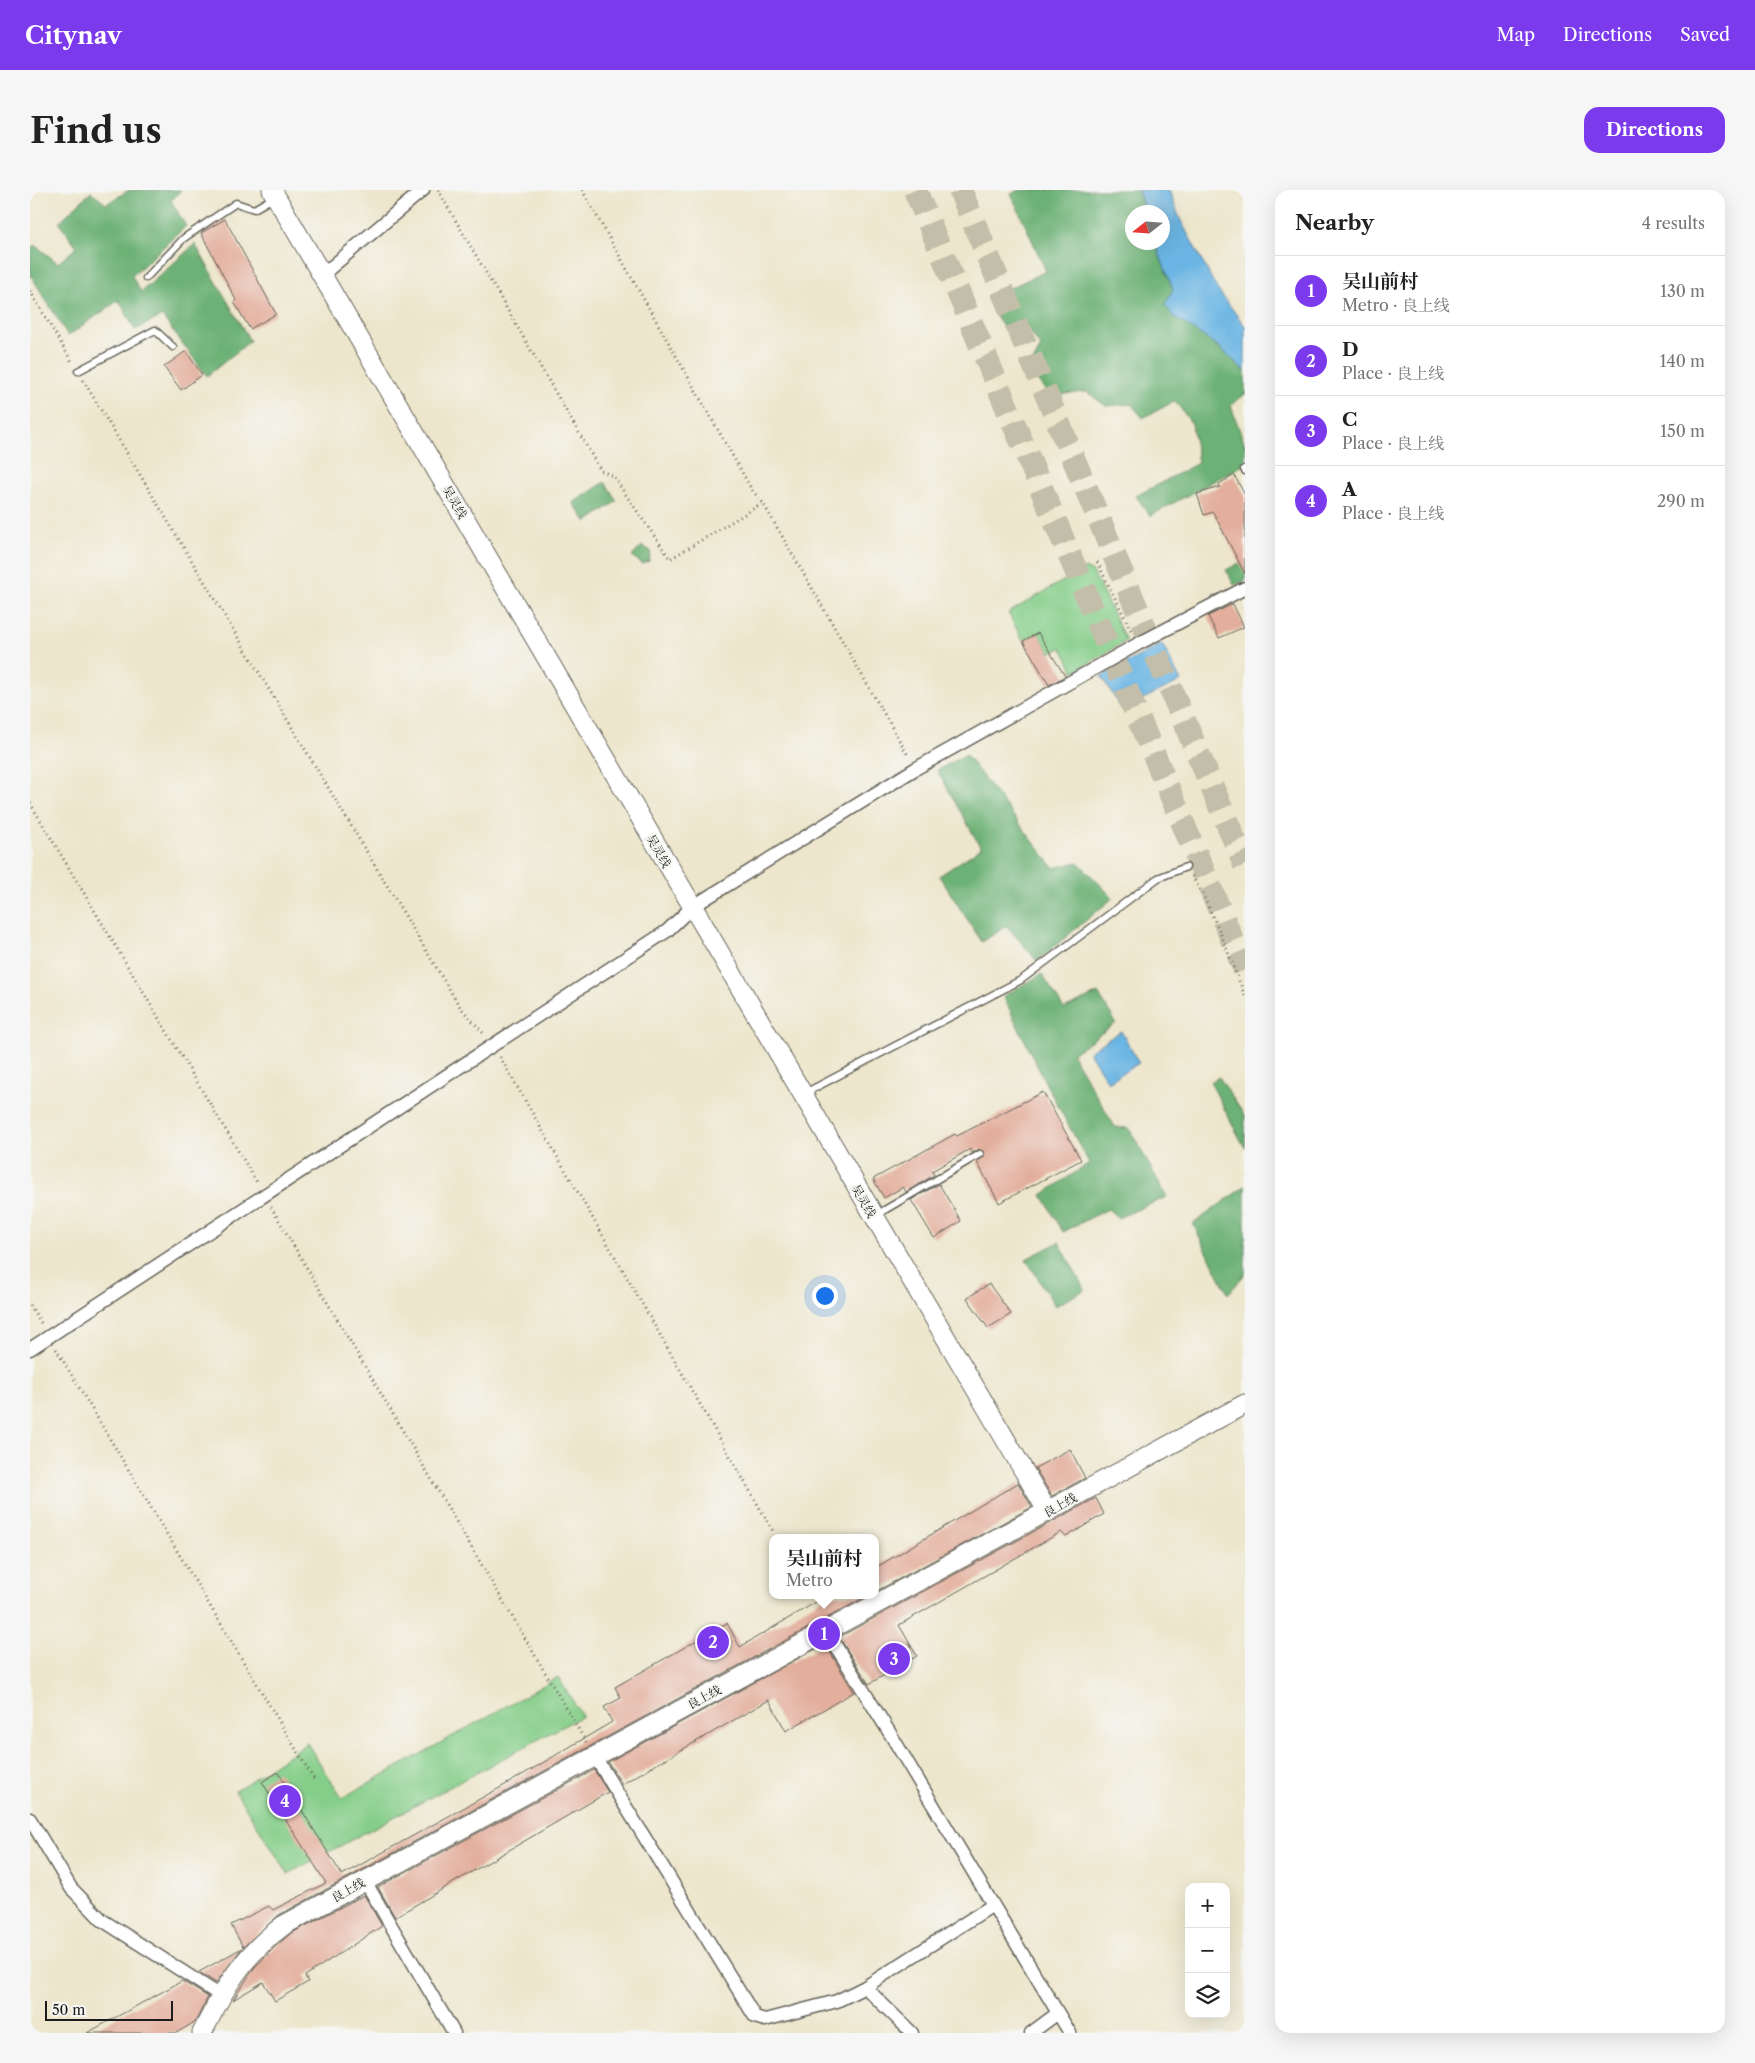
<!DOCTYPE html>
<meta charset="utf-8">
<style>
:root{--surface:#fff;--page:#f6f6f6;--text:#222;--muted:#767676;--line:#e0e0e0;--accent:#7c3aed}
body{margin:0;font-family:"Libre Caslon Text","Noto Serif SC",serif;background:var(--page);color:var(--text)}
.controls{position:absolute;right:15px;bottom:15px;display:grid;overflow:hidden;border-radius:10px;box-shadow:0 5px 20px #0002}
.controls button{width:45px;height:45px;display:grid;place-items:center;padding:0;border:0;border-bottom:1px solid var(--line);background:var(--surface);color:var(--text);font:25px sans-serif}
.compass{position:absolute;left:1095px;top:15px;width:45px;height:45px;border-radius:50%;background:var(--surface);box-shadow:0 5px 20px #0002;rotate:253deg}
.scale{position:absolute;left:15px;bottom:12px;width:128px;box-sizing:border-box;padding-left:5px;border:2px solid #1c1c1c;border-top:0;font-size:14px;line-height:18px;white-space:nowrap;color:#1c1c1c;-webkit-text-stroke:4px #f6f6f2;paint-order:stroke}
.you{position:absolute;left:794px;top:1105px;width:18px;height:18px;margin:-12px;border:4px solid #fff;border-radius:50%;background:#1a73e8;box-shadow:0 0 0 8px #1a73e833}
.badge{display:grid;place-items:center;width:32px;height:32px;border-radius:50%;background:var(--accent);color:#fff;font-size:16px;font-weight:700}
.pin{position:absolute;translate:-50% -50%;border:2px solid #fff;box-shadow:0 1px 5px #0006}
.popup{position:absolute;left:739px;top:1344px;width:110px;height:65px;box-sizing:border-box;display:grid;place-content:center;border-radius:10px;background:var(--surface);filter:drop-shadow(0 1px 4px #0005);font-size:16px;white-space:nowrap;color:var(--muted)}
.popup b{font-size:19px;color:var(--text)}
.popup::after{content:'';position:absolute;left:50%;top:100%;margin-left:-10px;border:10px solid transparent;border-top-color:var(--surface)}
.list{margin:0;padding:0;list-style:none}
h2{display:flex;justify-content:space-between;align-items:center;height:65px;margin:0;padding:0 20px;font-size:21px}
h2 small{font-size:16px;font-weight:400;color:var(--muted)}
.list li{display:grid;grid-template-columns:32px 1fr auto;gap:15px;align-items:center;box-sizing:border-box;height:70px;padding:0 20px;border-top:1px solid var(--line)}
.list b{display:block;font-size:19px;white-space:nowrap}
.list p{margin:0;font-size:16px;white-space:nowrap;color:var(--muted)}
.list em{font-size:16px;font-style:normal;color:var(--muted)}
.icon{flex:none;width:28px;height:28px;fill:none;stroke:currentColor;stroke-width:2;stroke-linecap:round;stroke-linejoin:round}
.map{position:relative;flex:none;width:1215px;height:1843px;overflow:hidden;border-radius:15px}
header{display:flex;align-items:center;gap:30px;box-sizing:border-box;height:70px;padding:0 25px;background:var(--accent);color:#fff}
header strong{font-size:24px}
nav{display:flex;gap:28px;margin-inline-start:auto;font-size:18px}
.intro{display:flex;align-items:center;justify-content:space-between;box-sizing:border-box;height:120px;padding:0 30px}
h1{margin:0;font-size:35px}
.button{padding:12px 22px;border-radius:15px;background:var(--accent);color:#fff;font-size:18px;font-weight:700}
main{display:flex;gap:30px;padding:0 30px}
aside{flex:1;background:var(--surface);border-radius:15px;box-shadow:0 5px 20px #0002}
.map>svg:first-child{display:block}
</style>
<header>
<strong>Citynav</strong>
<nav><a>Map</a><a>Directions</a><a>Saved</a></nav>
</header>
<div class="intro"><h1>Find us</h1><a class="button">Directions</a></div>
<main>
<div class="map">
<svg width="1215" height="1843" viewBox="0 0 1215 1843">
<rect width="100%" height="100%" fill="#f6f6f2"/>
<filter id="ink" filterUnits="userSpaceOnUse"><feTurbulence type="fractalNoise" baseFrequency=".02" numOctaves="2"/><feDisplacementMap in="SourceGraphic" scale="10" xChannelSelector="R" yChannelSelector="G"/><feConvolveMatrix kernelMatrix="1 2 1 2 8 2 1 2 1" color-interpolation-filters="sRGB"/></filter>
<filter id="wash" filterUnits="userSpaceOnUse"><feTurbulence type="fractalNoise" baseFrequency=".0096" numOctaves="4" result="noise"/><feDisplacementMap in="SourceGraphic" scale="20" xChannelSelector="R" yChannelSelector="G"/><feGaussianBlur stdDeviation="1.12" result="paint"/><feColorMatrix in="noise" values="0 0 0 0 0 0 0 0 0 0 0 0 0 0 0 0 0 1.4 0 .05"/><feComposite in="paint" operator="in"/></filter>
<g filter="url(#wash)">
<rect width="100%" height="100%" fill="#ede6cc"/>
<path fill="#85ce89" stroke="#507552" d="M1055,378L1063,382L1096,451L1044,482L1032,458L1020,463L1008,443L993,451L978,423Z
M528,1487L552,1526L258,1684L205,1601L277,1553L312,1608Z"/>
<path fill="#6cb175" stroke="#446648" d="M99,0H151L141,11L156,36L102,86L111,102L165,54L220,151L177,186L132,126L105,140L89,110L38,146L0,84V58L5,55L28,73L47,57L29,32L61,2L76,14Z
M989,0H1108L1115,22H1102V52L1125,53L1143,99L1189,157L1215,181V204L1201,216L1215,255V274L1120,326L1106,306L1168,273L1162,234L1145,211L1113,228L1101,214L1076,216L1057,202L1020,205L998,181L1011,157L992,131L974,139L964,122L978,99L1016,81L981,4Z
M575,292L587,311L557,332L543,313Z
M612,356L621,361L619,371L612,374L602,366Z
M1215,370V391L1204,395L1196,380Z
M936,565L1024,678L1048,672L1083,708L1007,771L977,736L952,752L909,686L951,658L907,580Z
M1012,784L1034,819L1068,803L1086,833L1042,864L1085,937L1099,938L1137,1007L1088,1028L1078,1019L1033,1042L1012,1005L1059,973L1016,894L973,806Z
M1189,887L1215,926V958L1180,892Z
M1215,996V1084L1198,1104L1163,1034Z
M1029,1052L1055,1100L1025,1116L996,1069Z"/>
<path fill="#6bb5e3" stroke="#446880" d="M1108,0H1139L1150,29L1187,99L1215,136V181L1189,157L1143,126L1135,115L1143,99L1125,53L1132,52V22H1115Z
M1132,454L1151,491L1092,519L1071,486Z
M1091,841L1109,873L1078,892L1059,862Z"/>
<g id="blocks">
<path fill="#e3ae9c" d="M195,29L246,124L220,139L204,112L206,110L171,43Z
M156,161L172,185L151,200L134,177Z
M1204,285L1215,305V384L1183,322L1174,325L1167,304L1190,297L1189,294Z
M1203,414L1214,437L1189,448L1178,426Z
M1008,443L1035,486L1019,495L993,451Z
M1013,902L1051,970L969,1013L947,972L954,967V962L949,959L942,963L940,959L902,981L904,985L876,1002L873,997L854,1008L843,989L925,944L927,946Z
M909,994L931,1031L904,1048L881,1010Z
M959,1094L981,1124L958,1138L937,1108Z
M1040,1259L1055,1288L1022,1306L1005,1278Z
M988,1293L1002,1317L845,1402V1378Z
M1066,1308L1074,1324L1036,1347L1031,1342L869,1435L887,1466L839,1494L809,1447Z
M798,1405H839L249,1725L213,1757L201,1735L239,1716L243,1720L296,1693L232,1592L248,1582L312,1685L475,1595L582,1532L574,1517L591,1508L585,1497L697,1433L710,1457Z
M795,1454L824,1502L756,1541L739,1510L592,1594L578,1572Z
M564,1580L578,1602L365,1727L348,1697Z
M334,1705L352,1736L275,1786L278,1792L245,1811L233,1792L203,1810L224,1778L247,1755L260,1744Z
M212,1758L186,1793L169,1782Z
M152,1791L178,1807L165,1832L146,1843H57Z"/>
</g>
</g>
<g filter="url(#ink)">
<use href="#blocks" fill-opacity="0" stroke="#65635a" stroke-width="1"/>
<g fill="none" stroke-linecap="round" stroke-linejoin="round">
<path stroke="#c3bea9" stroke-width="24" stroke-dasharray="24 12" stroke-linecap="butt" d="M885,0L1215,780
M930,0L1215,675"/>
<defs>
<path id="lane" d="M116,88L154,48L206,13L224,19L243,8
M48,181L125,140L143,157
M1214,279L1215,281
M775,903L991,790L1128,688L1156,677
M846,1025L950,964"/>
<path id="street" d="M292,85L393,0
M0,1159L637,741L662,717L885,579L1108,454L1215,398
M797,1442L861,1545L1040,1843
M564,1565L725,1827L735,1830L807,1811L835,1797L963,1715
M0,1629L41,1698L72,1730L191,1806
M335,1691L424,1843
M835,1797L882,1843
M1001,1843L1028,1823"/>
<path id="secondary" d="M242,0L1018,1322
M172,1843C195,1797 212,1766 254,1735L1215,1214"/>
</defs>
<use href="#lane" stroke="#65635a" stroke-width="9"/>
<use href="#street" stroke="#65635a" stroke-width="15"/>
<use href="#secondary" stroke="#65635a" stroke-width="21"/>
<path stroke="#65635a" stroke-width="3" stroke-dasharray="1 4" stroke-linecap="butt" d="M408,0L571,281L583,286L640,369L733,313
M552,0L722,300L733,313L879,567
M0,101L42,172
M53,190L430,817L455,845
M1067,372L1102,442
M0,613L228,994
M1162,686L1172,703L1190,742L1215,806
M470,867L743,1341
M241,1017L556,1552
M0,1115L13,1136
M26,1159L285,1591"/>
<use href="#lane" stroke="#fff" stroke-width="6"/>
<use href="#street" stroke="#fff" stroke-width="12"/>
<use href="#secondary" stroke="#fff" stroke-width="19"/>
</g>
</g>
<g text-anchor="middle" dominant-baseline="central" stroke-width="4" stroke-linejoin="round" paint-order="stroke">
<g font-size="12" fill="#1c1c1c" stroke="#f6f6f2">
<text transform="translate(425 312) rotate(60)">吴灵线</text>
<text transform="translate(629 661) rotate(60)">吴灵线</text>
<text transform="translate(834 1011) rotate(60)">吴灵线</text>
<text transform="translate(1030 1315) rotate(-29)">良上线</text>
<text transform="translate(674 1507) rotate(-28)">良上线</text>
<text transform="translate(318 1700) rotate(-29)">良上线</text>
</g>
</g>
</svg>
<div class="controls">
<button>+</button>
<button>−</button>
<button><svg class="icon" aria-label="layers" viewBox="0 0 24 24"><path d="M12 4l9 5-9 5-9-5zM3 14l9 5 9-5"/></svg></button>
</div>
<svg class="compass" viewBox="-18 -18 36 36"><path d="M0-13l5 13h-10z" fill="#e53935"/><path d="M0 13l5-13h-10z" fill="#767676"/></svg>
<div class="scale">50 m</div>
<div class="you"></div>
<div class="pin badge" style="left:794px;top:1444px">1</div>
<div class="popup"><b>吴山前村</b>Metro</div>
<div class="pin badge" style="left:683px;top:1452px">2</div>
<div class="pin badge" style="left:864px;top:1469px">3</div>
<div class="pin badge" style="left:255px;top:1611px">4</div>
</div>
<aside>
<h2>Nearby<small>4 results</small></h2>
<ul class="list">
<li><span class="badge">1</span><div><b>吴山前村</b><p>Metro · 良上线</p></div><em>130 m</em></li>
<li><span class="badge">2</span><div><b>D</b><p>Place · 良上线</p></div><em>140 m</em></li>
<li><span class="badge">3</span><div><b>C</b><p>Place · 良上线</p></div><em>150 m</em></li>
<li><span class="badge">4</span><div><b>A</b><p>Place · 良上线</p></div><em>290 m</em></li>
</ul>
</aside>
</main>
